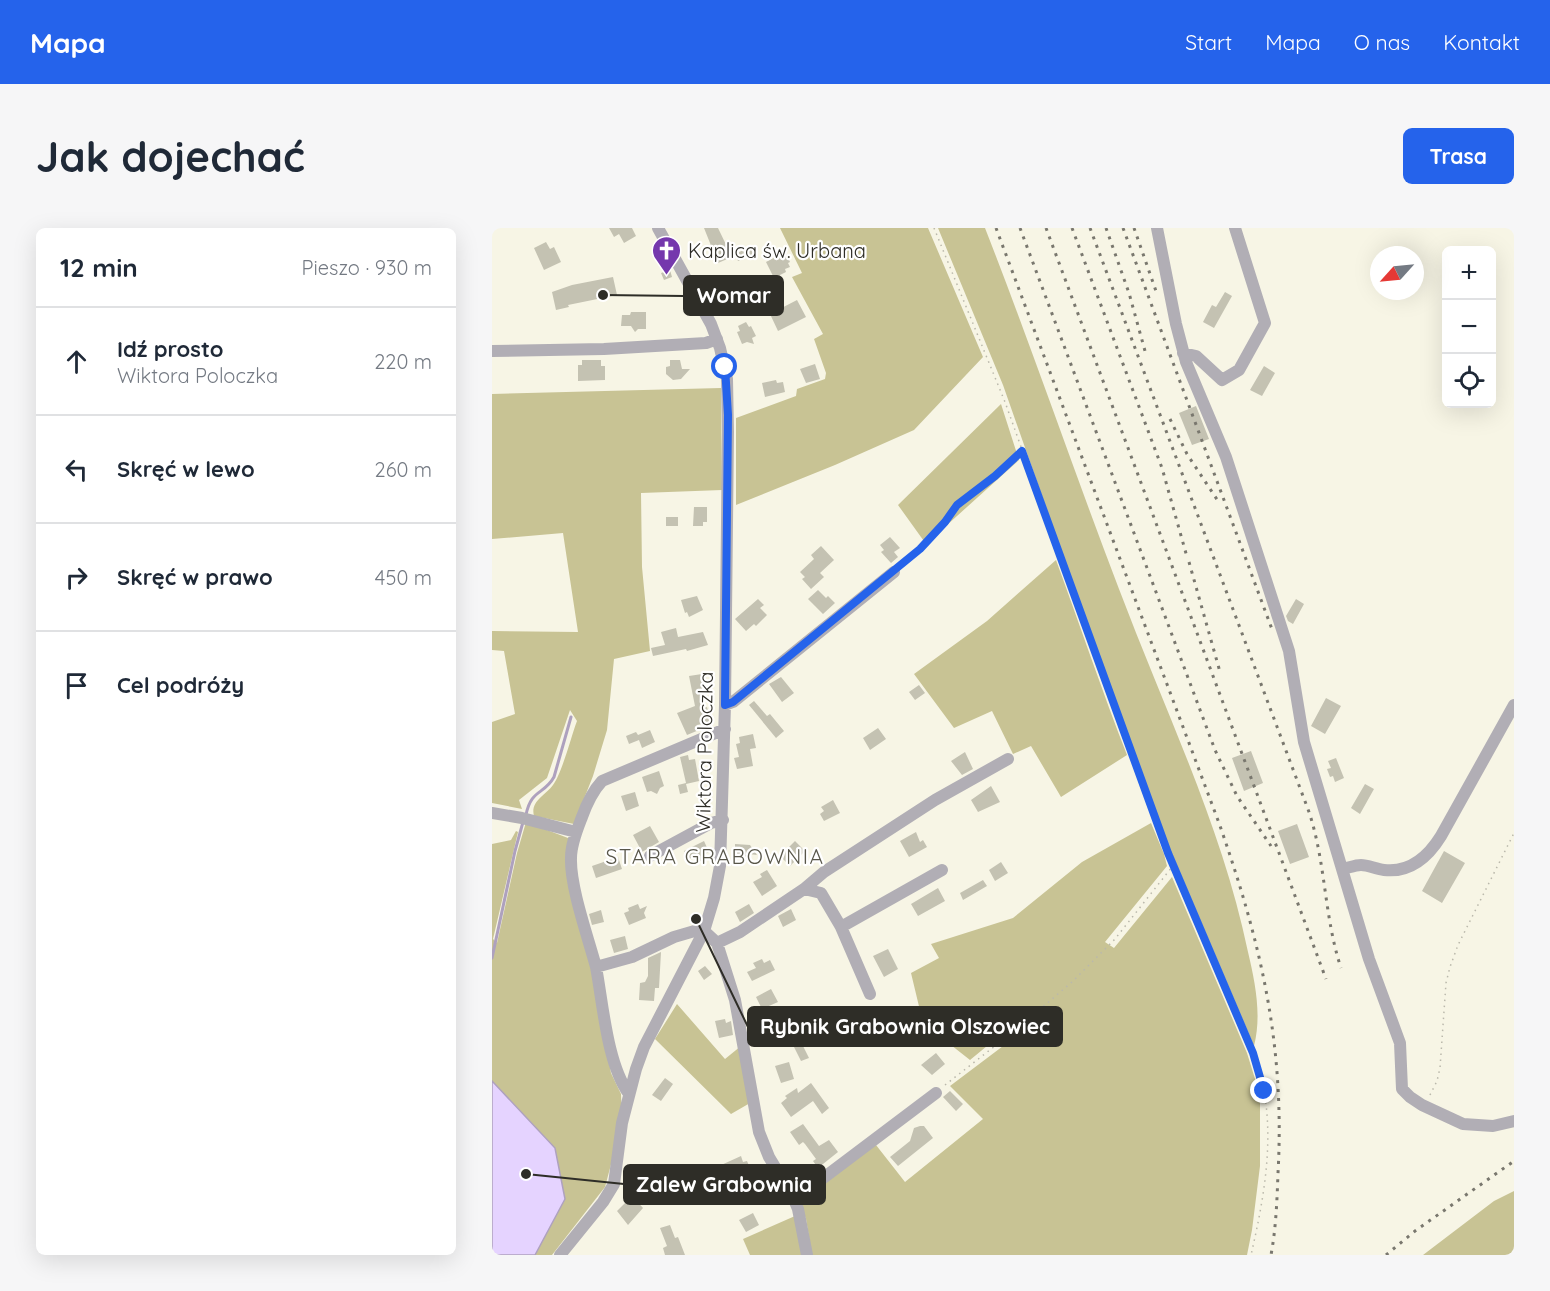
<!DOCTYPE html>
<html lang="pl">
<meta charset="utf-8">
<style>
:root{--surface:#fff;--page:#f6f6f7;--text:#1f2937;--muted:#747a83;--line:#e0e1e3;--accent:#2563eb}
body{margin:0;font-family:Quicksand,sans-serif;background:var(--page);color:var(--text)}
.controls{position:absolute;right:18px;top:18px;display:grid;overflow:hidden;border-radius:9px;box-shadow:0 6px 24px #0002}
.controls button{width:54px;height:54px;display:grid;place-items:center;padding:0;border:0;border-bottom:2px solid var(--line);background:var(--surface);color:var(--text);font:30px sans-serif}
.compass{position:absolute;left:878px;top:18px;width:54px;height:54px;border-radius:50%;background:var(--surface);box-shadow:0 6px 24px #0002;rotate:243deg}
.stop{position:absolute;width:18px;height:18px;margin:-14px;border:4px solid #2563eb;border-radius:50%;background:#fff}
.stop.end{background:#2563eb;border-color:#fff;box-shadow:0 2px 6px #0008}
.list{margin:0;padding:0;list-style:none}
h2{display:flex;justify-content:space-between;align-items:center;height:78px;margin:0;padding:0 24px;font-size:26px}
h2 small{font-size:20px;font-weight:400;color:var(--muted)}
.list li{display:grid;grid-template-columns:39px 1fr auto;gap:18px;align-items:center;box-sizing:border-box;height:108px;padding:0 24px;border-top:2px solid var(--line)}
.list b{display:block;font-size:22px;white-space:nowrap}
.list p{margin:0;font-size:20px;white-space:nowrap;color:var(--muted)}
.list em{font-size:20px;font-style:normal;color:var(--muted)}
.icon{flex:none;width:33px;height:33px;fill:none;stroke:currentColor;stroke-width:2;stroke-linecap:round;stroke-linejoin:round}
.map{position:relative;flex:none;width:1022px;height:1027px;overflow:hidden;border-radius:9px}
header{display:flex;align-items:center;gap:36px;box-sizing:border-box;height:84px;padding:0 30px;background:var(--accent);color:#fff}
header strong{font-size:28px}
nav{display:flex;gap:33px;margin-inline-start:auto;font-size:21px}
.intro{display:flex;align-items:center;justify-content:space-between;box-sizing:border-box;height:144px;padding:0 36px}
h1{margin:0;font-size:42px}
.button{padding:15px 27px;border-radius:9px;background:var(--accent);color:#fff;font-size:21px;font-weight:700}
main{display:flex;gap:36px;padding:0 36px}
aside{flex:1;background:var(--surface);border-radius:9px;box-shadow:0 6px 24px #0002}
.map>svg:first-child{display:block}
</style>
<header>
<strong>Mapa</strong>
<nav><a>Start</a><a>Mapa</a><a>O nas</a><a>Kontakt</a></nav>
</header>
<div class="intro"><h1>Jak dojechać</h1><a class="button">Trasa</a></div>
<main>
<aside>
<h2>12 min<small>Pieszo · 930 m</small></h2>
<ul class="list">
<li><svg class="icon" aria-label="ahead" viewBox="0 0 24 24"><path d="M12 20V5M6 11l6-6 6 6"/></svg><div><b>Idź prosto</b><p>Wiktora Poloczka</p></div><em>220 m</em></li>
<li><svg class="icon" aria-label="left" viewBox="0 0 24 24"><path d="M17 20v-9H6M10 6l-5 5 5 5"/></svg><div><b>Skręć w lewo</b></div><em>260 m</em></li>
<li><svg class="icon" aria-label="right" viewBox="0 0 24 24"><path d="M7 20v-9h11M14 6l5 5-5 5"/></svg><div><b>Skręć w prawo</b></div><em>450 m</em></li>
<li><svg class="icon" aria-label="arrive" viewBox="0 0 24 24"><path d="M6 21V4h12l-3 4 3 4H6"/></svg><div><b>Cel podróży</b></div></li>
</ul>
</aside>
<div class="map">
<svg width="1022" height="1027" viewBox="0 0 1022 1027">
<rect width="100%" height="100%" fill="#f7f5e5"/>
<path fill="#c8c394" d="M288,0H436L491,129L422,202L343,237L244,277V190L304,168L305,161L333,151L334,145L322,111L331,106L300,49L310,45Z
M446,0H493C540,120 581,241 627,361C672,481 730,598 756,724C763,754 770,787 762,818L678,621L626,484L511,157Z
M229,160L230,262L149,265L150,339L158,423L122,431L115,502L101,548L82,596L42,588C38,573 53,568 61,557C70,545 79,509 85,493L78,482L55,550L27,572L30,581L0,575V494L23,486L12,423L0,422V403L86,404L71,305L0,311V166Z
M509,176L527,232L434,316L406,277Z
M564,332C588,397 610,463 635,527L569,569L539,518L521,526L500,483L462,500L422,446L495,393Z
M34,594L76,610L119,845L129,866L130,895L113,959L60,1027H43L73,971L63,920L0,853V616L19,612L24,603L26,604L1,711L5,715L25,625Z
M659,595L672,626L675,638L613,714L622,720L680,649L755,825L768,867V938L760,1002L755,1027H320L314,991L307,972L308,968L384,917L413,954L491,891L458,858L543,794L534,786L478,832L431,795L419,745L447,730L439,716L521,690L590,634Z
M185,776L233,831L249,818L258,875L239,886L163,811Z
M1022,963V1027H931L1002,973Z
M303,988L312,1027H258L251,1011Z"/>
<path fill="#e5d3ff" stroke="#aea1be" stroke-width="1.5" d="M0,853L63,920L73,971L43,1027H0Z"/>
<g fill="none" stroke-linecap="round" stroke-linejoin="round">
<path stroke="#aea1be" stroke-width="3" d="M34,587C39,561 52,567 62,549L79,489
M0,730L23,623L31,594"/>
</g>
<path fill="#c4c2b2" d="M117,0H140L144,8L132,15L127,6L122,9Z
M212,0H226L240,29L226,35Z
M54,14L58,21L62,19L69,34L52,42L42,20Z
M258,19L262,26L246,33L243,26Z
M293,24L298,34L296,35L298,39L293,41L294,44L282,50L274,34Z
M178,42L180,49L172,52L169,45Z
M121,49L125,67L76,77L77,79L64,82L60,64L80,57Z
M733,64L740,68L722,100L711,94L720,77L724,79Z
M305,72L314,89L286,103L278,86Z
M139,84H154V101H146L143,104L139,98H129L130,87H138Z
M254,94L257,99L259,98L264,108L260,110L262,116L255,114L250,116L245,104L248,103L246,98Z
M90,132H109V138H113V152L86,153V137H90Z
M178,132H188L190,141H198L189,151L181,152L174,146V139L178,138Z
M323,136L328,151L314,155L308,141Z
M772,138L783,145L770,168L758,162Z
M284,152L285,155L291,154L293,164L273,169L270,155Z
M704,178L717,211L700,217L687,185Z
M202,279H215V294H211V298H201Z
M174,289H186V298H174Z
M398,309L408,320L402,324L406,329L399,335L389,324L392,322L388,317Z
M329,318L342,332L328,345L332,349L319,361L310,351L313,349L308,344L322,331L319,327Z
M326,362L334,370L336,368L343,375L331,386L316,371Z
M205,368L211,382L197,389L195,384L193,385L189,372Z
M266,371L272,377L268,380L275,387L264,398L262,396L254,403L243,391Z
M804,371L812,376L801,396L796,393L794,388Z
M184,400L186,409L211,404L216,417L195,423L194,421L161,428L159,420L173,417L169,404Z
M210,446L212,460L208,461L212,480L215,479L219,494L205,497L207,502L195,507L185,485L203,478L197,448Z
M289,449L302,465L290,474L277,456Z
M427,457L433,465L423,472L417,464Z
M834,470L849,478L833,506L819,498Z
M262,473L275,488L278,486L292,503L284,510L257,477Z
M386,500L394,511L378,522L371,510Z
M158,502L163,514L150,520L147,512L137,516L134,508L144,504L146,507Z
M261,506L264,520L258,521L261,538L245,541L242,530L247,529L244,516L248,515L247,509Z
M759,523L771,555L752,563L740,530Z
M473,524L481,541L470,547L459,533Z
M196,527L197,532L203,531L207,553L194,556L196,564L188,566L186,557L194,555L188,529Z
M844,530L852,550L843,554L841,548L838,549L835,541L839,540L836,533Z
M167,543L172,558L168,560L165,566L159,563L155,564L150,549Z
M873,556L882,561L868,586L859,580Z
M499,558L508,574L486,584L479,572Z
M143,564L147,578L134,583L129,568Z
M341,572L348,585L332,593L328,586L332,583L329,579Z
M805,596L817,629L798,636L786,603Z
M158,598L167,614L150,624L141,607Z
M424,604L428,614L431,612L435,619L417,629L408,613Z
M212,613L217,624L212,627L214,630L205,635L201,629L197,631L192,623Z
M303,613L313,623L298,638L288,628Z
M243,616L258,617L265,627L257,626L256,629L243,627Z
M952,623L973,635L950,675L930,663Z
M126,629L130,641L104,650L100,638Z
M509,634L516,645L503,653L497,642Z
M275,642L285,658L270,668L261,654L270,649L268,646Z
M491,652L495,658L471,672L468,665Z
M446,660L453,673L426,688L419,676Z
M146,676L148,681L155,678L152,685L154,690L137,697L132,685L137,683L136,680Z
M257,676L262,685L248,694L243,684Z
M299,681L304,692L291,699L286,688Z
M109,682L112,694L100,697L97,686Z
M133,708L136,721L122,725L118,712Z
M396,721L406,741L392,749L381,728Z
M169,724L167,760H163L162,773L147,772L148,755L153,754L156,748V730Z
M270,731L272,735L278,732L283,742L260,753L255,744L264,740L261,735Z
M213,738L220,746L212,752L206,743Z
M279,761L286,774L270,781L264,769Z
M233,791L234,795L239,793L241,807L227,810L223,793Z
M309,814L317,830L309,833L301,817Z
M444,825L453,836L440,847L429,837Z
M297,834L302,851L289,855L283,838Z
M173,850L181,856L169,873L160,867Z
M319,855L337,880L330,886L321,873L299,889L289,875L295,870L293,868L305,860L306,865Z
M458,863L471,876L464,883L451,869Z
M311,896L327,918L337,912L346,924L326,940L321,933L324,931L313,916L311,914L307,917L298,904Z
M428,898H432L441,910L406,938L398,929L418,913L422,900Z
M249,928L251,934L255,933L258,940L234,951L227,938Z
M140,968L151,980L136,997L125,983Z
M261,985L267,997L254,1004L247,992Z
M178,997L183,1010L186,1009L193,1027H173L171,1020L175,1018L168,1000Z"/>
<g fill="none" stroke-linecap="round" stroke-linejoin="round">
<path stroke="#bab8ab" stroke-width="1.5" stroke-dasharray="1.5 4.5" stroke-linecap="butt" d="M442,0L513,174L618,468L676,625L766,838C785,900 773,966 759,1027
M409,337L428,321L453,294L465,277L503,247L529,223
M453,857L526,800L580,754L623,711L680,639
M938,867L945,853L948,840L954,755L958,739L966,717L1022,605"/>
<path stroke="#b1aeb5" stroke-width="12" d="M665,0L684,96L694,134L734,229L797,423L812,514L877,731L908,815L910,861L918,869L930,877L971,896L1001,898L1022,893
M0,123L112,121L214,115L225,111
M691,125L704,128L730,152L747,142L773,95L743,0
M233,477L241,474L402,344
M233,501L110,553C100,564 95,575 90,589C85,602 79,616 79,630C78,659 96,709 104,739L140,729L182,709L206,702L212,703L225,715L243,772L267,904L277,929L300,967L306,981L315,1027
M0,585L30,590L84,604
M158,628L219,595L231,592
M850,641C856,640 863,637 869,637C876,637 884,641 892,642C918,645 936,629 949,608L1022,477
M450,642L349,699L329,665L312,661L332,644L443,572L516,531
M349,699L378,766
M225,715L248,704L312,661
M104,739C111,776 115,836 137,866
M300,967L322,957L444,865
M68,1027L111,974L122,956L130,895L144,841L152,819L212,703L222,670L228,638L233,477L236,204L235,151L228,120L219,96L166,0"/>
<path stroke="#79776e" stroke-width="3" stroke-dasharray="3 6" stroke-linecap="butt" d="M504,0L727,595C769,715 793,817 786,945C785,973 784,1000 779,1027
M528,0L723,522L745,568L779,618
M554,0L834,751
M580,0L670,240L695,329
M598,0L817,584C834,635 832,689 849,740
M614,0L637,65L653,123
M631,0L781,404
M642,0L665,66
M678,191L695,226L728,276
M697,334L728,444
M894,1027L923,1003L1022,933"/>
</g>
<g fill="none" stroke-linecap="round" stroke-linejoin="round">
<path stroke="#2563eb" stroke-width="8" d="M233,139L236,187L233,477L241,474L428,321L453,294L465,277L503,248L530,223L676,625L761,825L772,863"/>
</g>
<defs>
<symbol id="church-pin" viewBox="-11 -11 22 30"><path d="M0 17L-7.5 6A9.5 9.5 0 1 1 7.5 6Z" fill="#7538ad" stroke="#fff"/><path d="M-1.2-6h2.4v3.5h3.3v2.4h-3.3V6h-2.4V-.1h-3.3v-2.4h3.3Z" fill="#fff"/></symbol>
</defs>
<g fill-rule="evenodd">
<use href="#church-pin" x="158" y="6" width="33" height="45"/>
</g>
<g text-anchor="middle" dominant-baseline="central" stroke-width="4.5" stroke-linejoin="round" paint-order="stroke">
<g font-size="20" fill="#2e2d27" stroke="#fff" text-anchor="start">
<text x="196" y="22">Kaplica św. Urbana</text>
</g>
<g font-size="20" fill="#2e2d27" stroke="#fff">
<text transform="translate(212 524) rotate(-89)">Wiktora Poloczka</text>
</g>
<g font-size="21" letter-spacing="1.5" fill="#585649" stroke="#fff">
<text x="223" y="628">STARA GRABOWNIA</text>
</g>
</g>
<path fill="none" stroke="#2e2d27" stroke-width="2" d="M111 67L192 68M204 691L256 799M34 946L132 956"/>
<g fill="#2e2d27" stroke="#fff" stroke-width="2">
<circle cx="111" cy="67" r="6"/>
<circle cx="204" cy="691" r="6"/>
<circle cx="34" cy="946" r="6"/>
</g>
<g fill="#2e2d27" stroke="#2e2d27" stroke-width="2">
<rect x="192" y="48" width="99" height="39" rx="6"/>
<rect x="256" y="779" width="314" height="39" rx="6"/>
<rect x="132" y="937" width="201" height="39" rx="6"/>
</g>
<g font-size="21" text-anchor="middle" font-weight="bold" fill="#fff">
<text x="242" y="75">Womar</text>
<text x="413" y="806">Rybnik Grabownia Olszowiec</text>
<text x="232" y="964">Zalew Grabownia</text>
</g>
</svg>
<div class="controls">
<button>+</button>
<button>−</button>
<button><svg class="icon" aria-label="locate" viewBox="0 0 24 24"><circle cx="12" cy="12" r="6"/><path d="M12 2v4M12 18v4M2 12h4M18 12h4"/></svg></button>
</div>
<svg class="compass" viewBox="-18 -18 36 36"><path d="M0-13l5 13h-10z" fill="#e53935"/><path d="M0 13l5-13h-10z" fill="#747a83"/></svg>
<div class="stop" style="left:233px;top:139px"></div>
<div class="stop end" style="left:772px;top:863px"></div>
</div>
</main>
